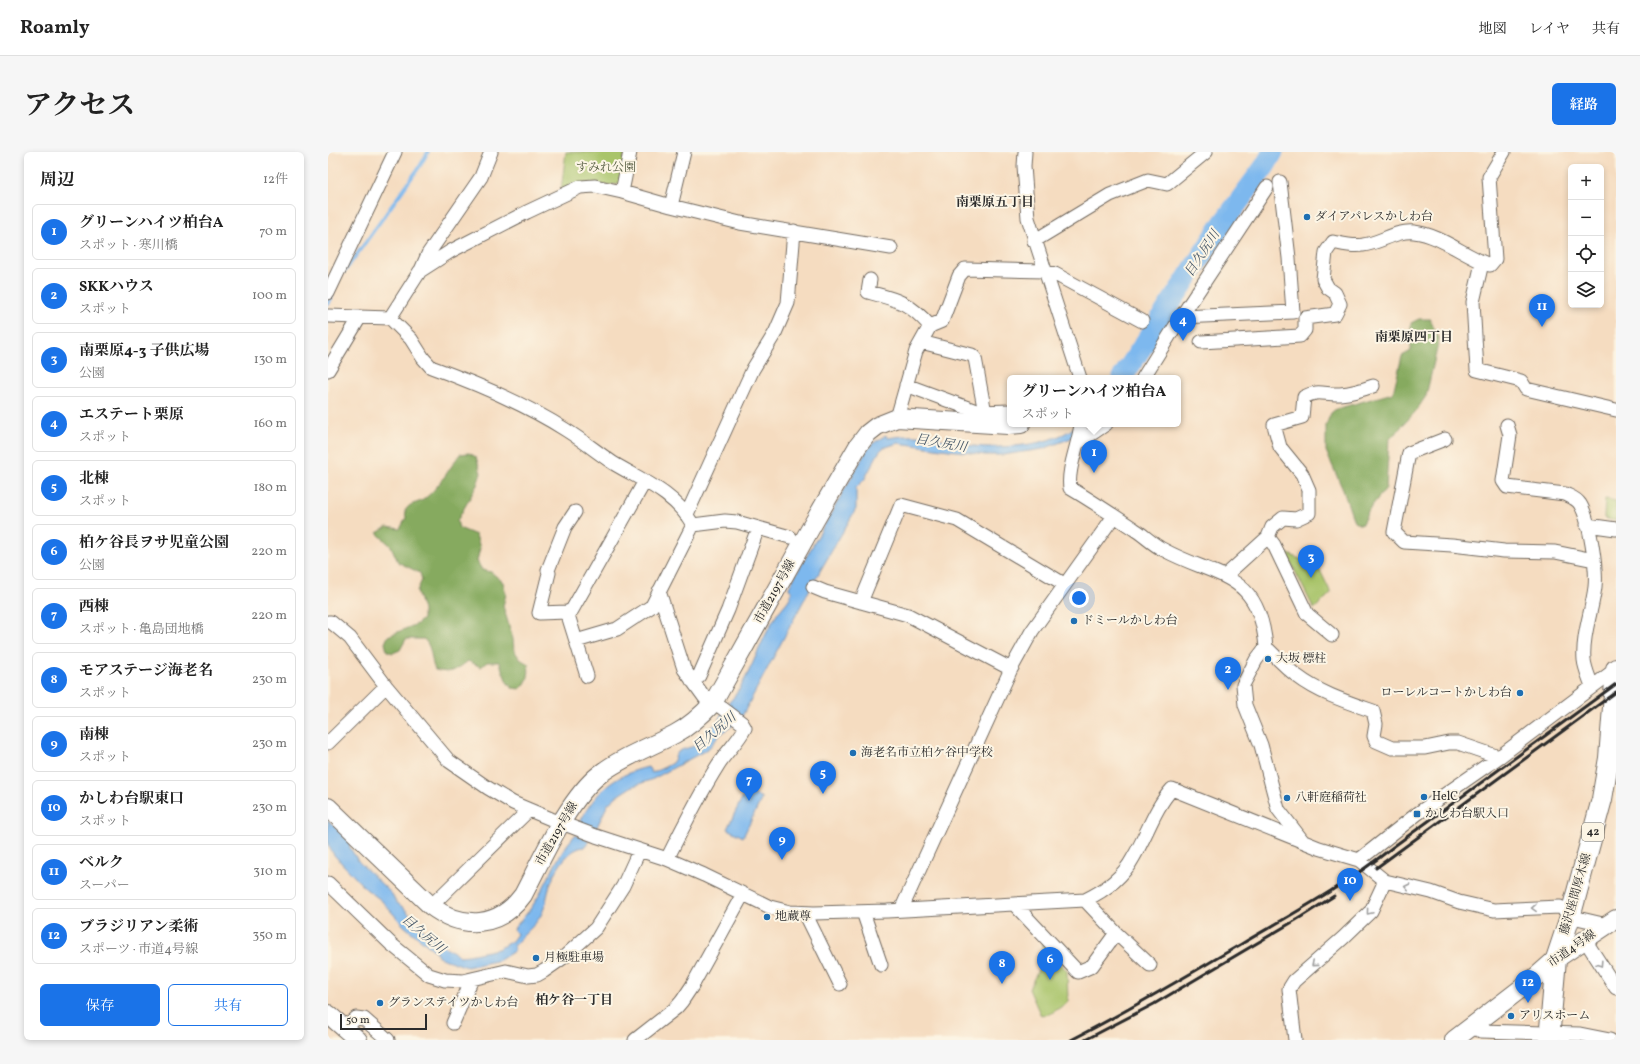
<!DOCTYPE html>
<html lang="ja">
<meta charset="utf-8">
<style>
:root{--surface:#fff;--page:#f6f6f6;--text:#222;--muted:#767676;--line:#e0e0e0;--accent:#1a73e8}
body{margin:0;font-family:Vollkorn,"Noto Serif JP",serif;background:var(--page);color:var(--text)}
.controls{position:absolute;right:12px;top:12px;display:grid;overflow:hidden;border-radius:6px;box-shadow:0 2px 6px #0003}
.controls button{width:36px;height:36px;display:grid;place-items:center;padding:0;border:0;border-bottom:1px solid var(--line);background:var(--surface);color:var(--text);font:20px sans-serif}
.scale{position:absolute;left:12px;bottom:10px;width:87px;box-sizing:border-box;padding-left:4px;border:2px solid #2b2b2b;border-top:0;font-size:11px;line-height:14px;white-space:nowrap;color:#2b2b2b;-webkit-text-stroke:3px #fcf5e5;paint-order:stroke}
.you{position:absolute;left:751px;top:446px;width:14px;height:14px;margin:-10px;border:3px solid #fff;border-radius:50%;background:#1a73e8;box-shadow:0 0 0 6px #1a73e833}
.badge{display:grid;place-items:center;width:26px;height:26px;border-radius:50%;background:var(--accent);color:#fff;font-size:13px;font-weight:700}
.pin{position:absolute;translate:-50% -33px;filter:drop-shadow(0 1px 2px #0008)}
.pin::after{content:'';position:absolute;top:21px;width:14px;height:12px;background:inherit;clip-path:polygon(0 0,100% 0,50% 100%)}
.popup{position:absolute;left:679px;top:223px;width:174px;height:52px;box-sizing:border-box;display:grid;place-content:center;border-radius:6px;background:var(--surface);filter:drop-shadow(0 1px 3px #0005);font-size:13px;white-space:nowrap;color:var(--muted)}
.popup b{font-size:15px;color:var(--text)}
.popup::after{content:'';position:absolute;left:50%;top:100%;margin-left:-8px;border:8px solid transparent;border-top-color:var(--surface)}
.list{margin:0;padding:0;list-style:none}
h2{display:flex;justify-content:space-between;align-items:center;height:52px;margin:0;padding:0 16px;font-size:17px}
h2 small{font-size:13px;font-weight:400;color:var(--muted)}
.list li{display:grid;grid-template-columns:26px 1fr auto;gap:12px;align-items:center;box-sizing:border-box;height:56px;margin:0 8px 8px;padding:0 8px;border:1px solid var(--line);border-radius:6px}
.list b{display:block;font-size:15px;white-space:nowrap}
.list p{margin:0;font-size:13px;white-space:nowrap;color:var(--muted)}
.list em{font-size:13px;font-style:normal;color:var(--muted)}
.actions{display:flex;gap:8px;padding:12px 16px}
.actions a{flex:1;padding:9px 0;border:1px solid var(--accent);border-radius:6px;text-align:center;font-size:14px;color:var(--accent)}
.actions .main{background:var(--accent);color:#fff}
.icon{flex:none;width:22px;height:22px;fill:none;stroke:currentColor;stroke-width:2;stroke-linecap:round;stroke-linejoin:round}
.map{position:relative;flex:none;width:1288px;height:888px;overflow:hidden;border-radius:6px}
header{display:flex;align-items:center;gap:24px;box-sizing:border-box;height:56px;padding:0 20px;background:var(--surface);border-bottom:1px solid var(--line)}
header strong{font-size:19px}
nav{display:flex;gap:22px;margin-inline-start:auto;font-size:14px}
.intro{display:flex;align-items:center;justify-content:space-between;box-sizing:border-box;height:96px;padding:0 24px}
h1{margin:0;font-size:28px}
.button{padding:10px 18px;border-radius:6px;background:var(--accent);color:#fff;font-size:14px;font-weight:700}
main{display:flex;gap:24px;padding:0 24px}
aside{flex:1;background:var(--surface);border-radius:6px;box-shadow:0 2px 6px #0003}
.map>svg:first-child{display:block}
</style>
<header>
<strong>Roamly</strong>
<nav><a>地図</a><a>レイヤ</a><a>共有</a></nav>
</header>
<div class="intro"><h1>アクセス</h1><a class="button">経路</a></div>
<main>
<aside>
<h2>周辺<small>12件</small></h2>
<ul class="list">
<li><span class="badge">1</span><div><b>グリーンハイツ柏台A</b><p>スポット · 寒川橋</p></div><em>70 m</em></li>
<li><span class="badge">2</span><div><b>SKKハウス</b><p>スポット</p></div><em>100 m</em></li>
<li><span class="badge">3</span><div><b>南栗原4-3 子供広場</b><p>公園</p></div><em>130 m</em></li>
<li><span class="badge">4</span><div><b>エステート栗原</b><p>スポット</p></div><em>160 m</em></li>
<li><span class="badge">5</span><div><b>北棟</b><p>スポット</p></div><em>180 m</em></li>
<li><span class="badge">6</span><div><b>柏ケ谷長ヲサ児童公園</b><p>公園</p></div><em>220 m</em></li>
<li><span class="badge">7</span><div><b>西棟</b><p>スポット · 亀島団地橋</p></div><em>220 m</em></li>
<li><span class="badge">8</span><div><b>モアステージ海老名</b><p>スポット</p></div><em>230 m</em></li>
<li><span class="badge">9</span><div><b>南棟</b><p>スポット</p></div><em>230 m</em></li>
<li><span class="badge">10</span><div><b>かしわ台駅東口</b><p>スポット</p></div><em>230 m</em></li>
<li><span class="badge">11</span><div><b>ベルク</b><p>スーパー</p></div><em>310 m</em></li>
<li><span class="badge">12</span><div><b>ブラジリアン柔術</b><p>スポーツ · 市道4号線</p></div><em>350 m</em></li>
</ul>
<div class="actions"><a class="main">保存</a><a>共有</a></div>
</aside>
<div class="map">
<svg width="1288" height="888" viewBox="0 0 1288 888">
<rect width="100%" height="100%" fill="#fcf5e5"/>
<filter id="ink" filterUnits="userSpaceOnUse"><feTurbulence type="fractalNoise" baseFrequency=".025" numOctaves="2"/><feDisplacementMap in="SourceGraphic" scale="8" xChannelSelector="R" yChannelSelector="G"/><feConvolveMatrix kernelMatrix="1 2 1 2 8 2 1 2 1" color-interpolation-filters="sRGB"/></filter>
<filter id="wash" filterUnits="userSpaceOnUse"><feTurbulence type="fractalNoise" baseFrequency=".012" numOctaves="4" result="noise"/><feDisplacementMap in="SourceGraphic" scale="16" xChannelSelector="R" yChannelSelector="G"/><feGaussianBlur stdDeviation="0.9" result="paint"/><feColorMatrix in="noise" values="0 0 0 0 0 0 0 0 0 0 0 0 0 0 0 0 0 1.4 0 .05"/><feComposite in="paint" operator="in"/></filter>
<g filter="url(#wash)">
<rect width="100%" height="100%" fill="#f5dcc0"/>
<path fill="#a9c46a" stroke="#6a784a" d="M238,0H297L292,32L233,38Z
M1277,347L1288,349V369L1276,366Z
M958,401L974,408L981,419L990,414L1003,441L986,457Z
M715,791L739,819L740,850L724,861L713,864L701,837L711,816Z"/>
<path fill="#86aa5e" stroke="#586a44" d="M1091,167H1102L1111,188L1098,244L1088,259L1061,288L1058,336L1043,355L1033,373L1026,370L1015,338L998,299V273L1003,261L1008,257L1065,241L1074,204L1083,199V171Z
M141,301L148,305L153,321L149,333L129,369L131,376L148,383L152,396L149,409L154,418L163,420L175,430L178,442L175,454L185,487L186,498L192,507L200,512C202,521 200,531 192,537L184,536L179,530L171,510H159L153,515L140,509C127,519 123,522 107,518C102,507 105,496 96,487H78L72,498L65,501L59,499L57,491L60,484L89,472L95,467V458L89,439L94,428L92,421L70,410L63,394L49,381L59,375L72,377L78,366L77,359C81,351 88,352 95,348C111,336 121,317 132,302Z"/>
<path fill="#7db8ee" stroke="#54728c" d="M750,272H760L759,278L746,285L715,297L675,303H657L570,291L555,296L551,300L536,328L528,336V357L484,433L413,566L397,555C421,532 430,491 448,464C453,455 463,449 464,439L461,437V435L539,298L544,292L558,283L560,286C578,283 594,283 612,287C623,289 634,293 645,294C674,297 728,294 750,272Z
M394,561L408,571L393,582L380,597L325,627L303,635L289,644L280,652L266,681L250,674C265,642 285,623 320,615L324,621C330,618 338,615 344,611C347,608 347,603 350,600C360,593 383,595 380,578L389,571Z
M418,638L434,646L415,685L399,677Z
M0,668L21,689L22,696L31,710L64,742L68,750L76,756L95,778L116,794L132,804L141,803L170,797L184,789L189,782L186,778L187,775C193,768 200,761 205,753C220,731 228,704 247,683L261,689L256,695C239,697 228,718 222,733C219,743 218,754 213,763C207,774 196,782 188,791L186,794V799L172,808L139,815L110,805L108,800L76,774L53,748L38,737L6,703L0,693Z"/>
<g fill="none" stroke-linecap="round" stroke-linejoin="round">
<path stroke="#7db8ee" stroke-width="3.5" d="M17,119L92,14L100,0
M0,152L4,144"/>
<path stroke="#7db8ee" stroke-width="21" d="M794,226L895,71L937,14L945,0"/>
</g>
</g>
<g filter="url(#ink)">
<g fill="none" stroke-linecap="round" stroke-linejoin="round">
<defs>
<path id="street" d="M697,0L696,14L700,66L752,226
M294,40L343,54L412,71L563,96
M343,54L356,0
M706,89L782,43L820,28L839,32L878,0
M1154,111L1145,150L1149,218L1193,229L1198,237L1288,258
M93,118L100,102L153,25L163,0
M542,128L540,140C570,148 581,150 602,174
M0,141L67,0
M0,164L62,166L83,187L95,206L103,215C150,232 196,251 238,278C254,288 269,300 285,311C315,329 347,341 365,373
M853,165L965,160L961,106L952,30
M62,166L92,119L123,99L199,60L252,35L267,34L294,40L302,0
M593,190L644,203L647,206L657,261
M873,190L972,184L977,178V166L1007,162L1012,152L1007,141L1000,136L995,127L998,100L1005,90C1015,92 1025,95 1035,93C1053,91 1068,78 1086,80C1113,83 1136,104 1162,113L1167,107L1161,25L1176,0
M0,218L32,165
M815,226L853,165L939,35
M578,233L651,260L682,259
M569,266L588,199L602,174L614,169L631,124L637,117L716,119L727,122L814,169
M753,272C751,292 739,317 742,336C764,349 785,363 806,377C816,383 825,393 836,398C890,427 931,419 938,495L928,508L915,533L917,553L933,593L950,657L974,688
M1179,273L1182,283L1175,329L1179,335L1237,342C1243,345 1248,346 1252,352C1262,368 1269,417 1267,435C1264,459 1254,484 1256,508C1257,517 1261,525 1264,534
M1117,287L1081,301L1066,380L1076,390L1124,393L1176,399L1227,400L1266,408
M750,291L778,272
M359,362L425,217L447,181L460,151L466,79
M365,373L397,369L409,370L462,385
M1259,373L1288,377
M940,385L946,393L979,462L1004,483
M897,424L940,385L944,375L955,366L968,367L981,361V338L974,322L952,295L946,273L974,265L976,245C990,237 997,243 1012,242C1024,241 1034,238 1045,234
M485,435L497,440L580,463L683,517L573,758
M331,439L356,517L377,546L394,556L414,571L417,576C410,590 398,600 390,613C371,643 355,675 339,707
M533,450L573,353L629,368L736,432
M239,460L211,461L221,421L220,418L237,375L247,360
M0,470H3L22,486L58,534L121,609L160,636L185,651L223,667L268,684L339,707L376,723L442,755L462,760L486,761L559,759L757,748C776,739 795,725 805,706C819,683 826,657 844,637L991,696L1031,708L1057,729L1103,740L1131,750L1166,758L1232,755L1249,766L1279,773
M248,489L289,477L324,454L365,373
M938,495C948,505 958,516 969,524C991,541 1019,550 1045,559L1048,572L1046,584L1048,589L1064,596H1097L1121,591H1130L1171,605
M683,517L704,479L786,364
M259,524L239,460L244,458L317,329
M364,529L371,524L400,458L427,384
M0,591L58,534
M1031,708L1089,662L1171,605L1288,517
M0,731L63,792L101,823L117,828L135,829L178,819L200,824L209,823L216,819L236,805L268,776L295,734L311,699
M757,748L788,781L822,813
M686,752L750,820L764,814L788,781
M103,754L201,658
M535,760L553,813
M477,761L512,832
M1257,788L1288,836
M125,871L144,827
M1142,875L1153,879L1252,882L1282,888
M17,877L28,866L36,867L60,888
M307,888L348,856L354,849L364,834L415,742
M967,888L961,837L966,829L1015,786L1043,759L1057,729"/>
<path id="secondary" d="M0,655L103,754C135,778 171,776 195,743C214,707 240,647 272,622C294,605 322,595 347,582C362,574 374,563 385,551L486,370L530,294L540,281L549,274L569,266L680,273L693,272
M0,862L30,888
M1126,888L1203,829L1228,807L1288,767"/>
<path id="primary" d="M1221,888L1228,807L1243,762L1274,647L1281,606L1288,517"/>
</defs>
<use href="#street" stroke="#72695f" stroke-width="15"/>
<use href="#secondary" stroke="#72695f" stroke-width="20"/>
<use href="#primary" stroke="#72695f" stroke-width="22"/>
<use href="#street" stroke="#fff" stroke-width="13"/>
<use href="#secondary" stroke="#fff" stroke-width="18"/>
<use href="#primary" stroke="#fff" stroke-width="20"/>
<path stroke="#2b2b2b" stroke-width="3" d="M1048,716L1288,540
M743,888C802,858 858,824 915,791C966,761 1019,732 1065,695L1288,532
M757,888L826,852L973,765L1006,744"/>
</g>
<defs><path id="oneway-chevron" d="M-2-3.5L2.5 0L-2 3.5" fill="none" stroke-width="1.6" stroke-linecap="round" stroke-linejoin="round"/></defs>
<g stroke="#a0a0a0">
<use href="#oneway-chevron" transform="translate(1079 735) rotate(-167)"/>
<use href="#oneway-chevron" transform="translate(1206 756) rotate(178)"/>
<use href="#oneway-chevron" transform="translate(1041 760) rotate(130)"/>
<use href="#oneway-chevron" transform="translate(986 812) rotate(139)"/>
<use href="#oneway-chevron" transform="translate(1272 812) rotate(57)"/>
</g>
</g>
<g fill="#1f6fb2" stroke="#fcf5e5" stroke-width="1.5">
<circle cx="979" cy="65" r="4"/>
<circle cx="746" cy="469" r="4"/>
<circle cx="940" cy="507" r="4"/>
<circle cx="1192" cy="541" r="4"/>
<circle cx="525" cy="601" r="4"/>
<circle cx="1096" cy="645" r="4"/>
<circle cx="959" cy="646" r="4"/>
<rect x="1085" y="658" width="8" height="8" rx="2"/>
<circle cx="439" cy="765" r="4"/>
<circle cx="208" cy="806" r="4"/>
<circle cx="52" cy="851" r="4"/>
<circle cx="1183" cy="864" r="4"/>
</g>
<g text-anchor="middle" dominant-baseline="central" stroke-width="4" stroke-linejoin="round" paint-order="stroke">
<rect fill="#fcf5e5" stroke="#6a6863" stroke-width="1" x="1254" y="671" width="22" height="18" rx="3"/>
<g font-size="11" font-weight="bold" fill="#2b2b2b">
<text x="1265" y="680">42</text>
</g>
<g font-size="12" fill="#51593e" stroke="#fcf5e5">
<text x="278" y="16">すみれ公園</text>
</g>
<g font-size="12" fill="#2b2b2b" stroke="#fcf5e5" text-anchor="start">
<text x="987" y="65">ダイアパレスかしわ台</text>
<text x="754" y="469">ドミールかしわ台</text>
<text x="948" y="507">大坂 標柱</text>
<text x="1184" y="541" text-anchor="end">ローレルコートかしわ台</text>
<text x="533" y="601">海老名市立柏ケ谷中学校</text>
<text x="1104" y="645">HelC</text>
<text x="967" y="646">八軒庭稲荷社</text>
<text x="1097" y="662">かしわ台駅入口</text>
<text x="447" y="765">地蔵尊</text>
<text x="216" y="806">月極駐車場</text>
<text x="60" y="851">グランステイツかしわ台</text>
<text x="1191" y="864">アリスホーム</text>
</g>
<g font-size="12" fill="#2b2b2b" stroke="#fcf5e5">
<text transform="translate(447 440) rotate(-61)">市道2197号線</text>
<text transform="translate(229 682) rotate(-60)">市道2197号線</text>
<text transform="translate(1248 742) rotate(-74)">藤沢座間厚木線</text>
<text transform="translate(1244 797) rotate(-35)">市道4号線</text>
</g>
<g font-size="13" font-weight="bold" fill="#2b2b2b" stroke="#fcf5e5">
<text x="667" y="51">南栗原五丁目</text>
<text x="1086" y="186">南栗原四丁目</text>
<text x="246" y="849">柏ケ谷一丁目</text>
</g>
<g font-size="13" font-style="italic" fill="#456" stroke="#fcf5e5">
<text transform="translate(875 102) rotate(-57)">目久尻川</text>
<text transform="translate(613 292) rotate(10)">目久尻川</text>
<text transform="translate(387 581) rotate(-41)">目久尻川</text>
<text transform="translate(95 783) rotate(40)">目久尻川</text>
</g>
</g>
</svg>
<div class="controls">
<button>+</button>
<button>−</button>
<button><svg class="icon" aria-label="locate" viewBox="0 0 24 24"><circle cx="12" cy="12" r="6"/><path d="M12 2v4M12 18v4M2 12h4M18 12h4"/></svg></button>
<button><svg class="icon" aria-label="layers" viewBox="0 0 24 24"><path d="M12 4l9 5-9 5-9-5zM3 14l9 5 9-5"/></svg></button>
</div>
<div class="scale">50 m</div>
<div class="you"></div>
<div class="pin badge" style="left:766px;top:321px">1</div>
<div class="popup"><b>グリーンハイツ柏台A</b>スポット</div>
<div class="pin badge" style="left:900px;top:538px">2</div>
<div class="pin badge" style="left:983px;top:426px">3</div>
<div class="pin badge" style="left:855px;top:189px">4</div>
<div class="pin badge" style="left:495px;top:642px">5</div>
<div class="pin badge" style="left:722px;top:828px">6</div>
<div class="pin badge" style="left:421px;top:649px">7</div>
<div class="pin badge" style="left:674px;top:832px">8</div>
<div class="pin badge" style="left:454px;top:708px">9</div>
<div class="pin badge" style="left:1022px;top:749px">10</div>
<div class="pin badge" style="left:1214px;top:175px">11</div>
<div class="pin badge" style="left:1200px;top:851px">12</div>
</div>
</main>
